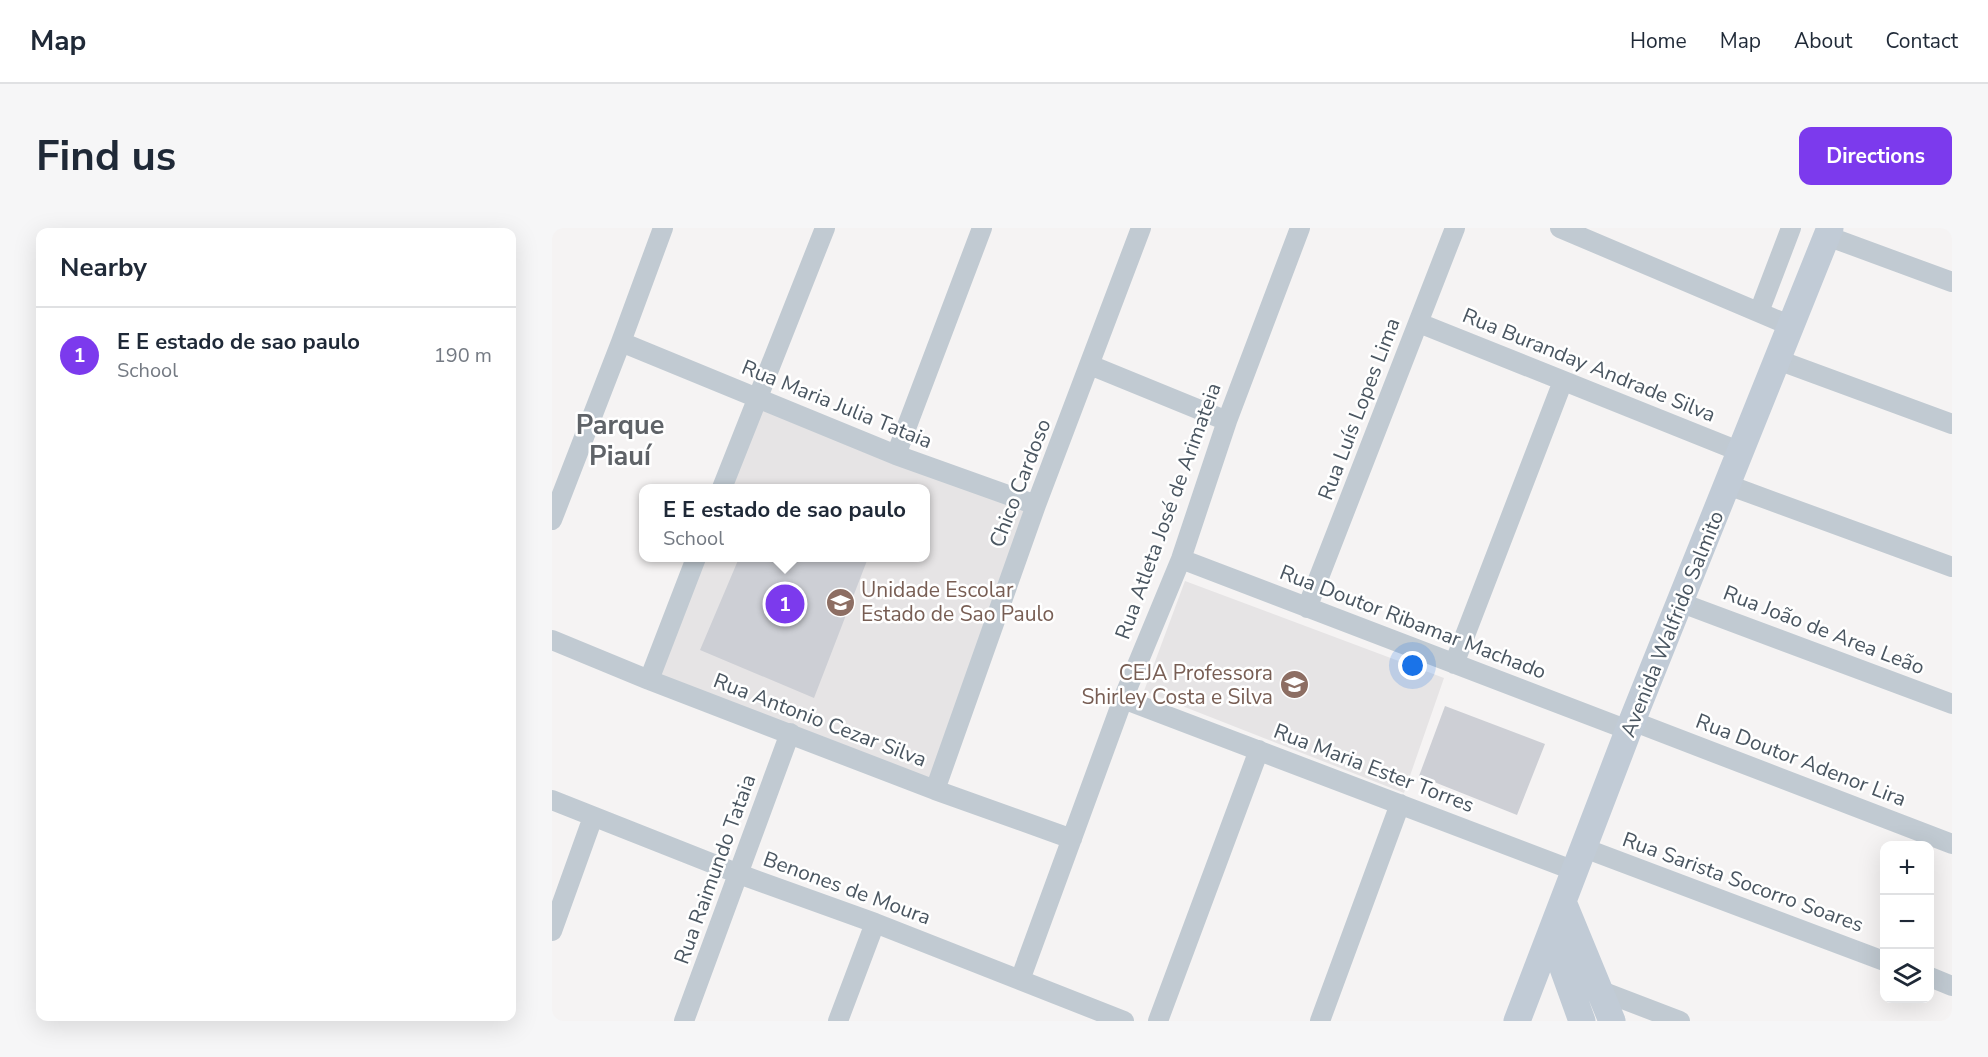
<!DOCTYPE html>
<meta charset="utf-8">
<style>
:root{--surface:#fff;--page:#f6f6f7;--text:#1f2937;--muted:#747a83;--line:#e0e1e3;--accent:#7c3aed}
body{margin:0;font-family:"Nunito Sans",sans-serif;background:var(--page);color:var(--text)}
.controls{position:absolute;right:18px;bottom:18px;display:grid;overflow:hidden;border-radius:12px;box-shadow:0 6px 24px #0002}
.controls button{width:54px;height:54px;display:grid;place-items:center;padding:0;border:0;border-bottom:2px solid var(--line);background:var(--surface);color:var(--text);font:30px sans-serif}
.you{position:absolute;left:861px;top:438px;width:21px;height:21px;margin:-15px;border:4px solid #fff;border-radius:50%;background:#1a73e8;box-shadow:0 0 0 9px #1a73e833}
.badge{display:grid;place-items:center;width:39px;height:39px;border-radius:50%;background:var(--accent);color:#fff;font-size:20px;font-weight:700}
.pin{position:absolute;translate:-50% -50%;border:3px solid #fff;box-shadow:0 2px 6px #0006}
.popup{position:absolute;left:87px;top:256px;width:291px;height:78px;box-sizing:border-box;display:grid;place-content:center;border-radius:12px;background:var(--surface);filter:drop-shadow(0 2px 4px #0005);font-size:20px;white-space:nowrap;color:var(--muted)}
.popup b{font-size:22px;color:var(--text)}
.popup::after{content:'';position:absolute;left:50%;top:100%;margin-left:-12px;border:12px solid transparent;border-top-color:var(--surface)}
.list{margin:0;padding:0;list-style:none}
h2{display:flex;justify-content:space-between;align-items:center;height:78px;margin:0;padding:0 24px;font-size:26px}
h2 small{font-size:20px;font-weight:400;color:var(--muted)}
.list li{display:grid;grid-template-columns:39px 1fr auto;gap:18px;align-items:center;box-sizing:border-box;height:96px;padding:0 24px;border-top:2px solid var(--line)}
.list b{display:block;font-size:22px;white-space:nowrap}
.list p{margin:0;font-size:20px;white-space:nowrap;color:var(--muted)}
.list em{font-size:20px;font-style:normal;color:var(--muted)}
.icon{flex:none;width:33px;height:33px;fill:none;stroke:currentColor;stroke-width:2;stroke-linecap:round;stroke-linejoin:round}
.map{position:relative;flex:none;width:1400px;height:793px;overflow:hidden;border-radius:12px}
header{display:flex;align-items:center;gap:36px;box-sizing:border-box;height:84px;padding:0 30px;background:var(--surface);border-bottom:2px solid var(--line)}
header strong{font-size:28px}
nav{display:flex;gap:33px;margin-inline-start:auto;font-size:21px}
.intro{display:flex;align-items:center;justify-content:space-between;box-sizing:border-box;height:144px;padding:0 36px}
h1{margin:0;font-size:42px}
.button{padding:15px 27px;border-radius:12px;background:var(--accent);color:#fff;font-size:21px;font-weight:700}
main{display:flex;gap:36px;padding:0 36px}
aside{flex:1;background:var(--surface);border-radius:12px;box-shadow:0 6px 24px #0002}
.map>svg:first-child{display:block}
</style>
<header>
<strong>Map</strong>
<nav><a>Home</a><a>Map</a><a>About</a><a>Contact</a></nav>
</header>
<div class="intro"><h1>Find us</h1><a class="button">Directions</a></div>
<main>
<aside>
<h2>Nearby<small></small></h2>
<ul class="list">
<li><span class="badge">1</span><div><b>E E estado de sao paulo</b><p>School</p></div><em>190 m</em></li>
</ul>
</aside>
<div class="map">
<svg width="1400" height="793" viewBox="0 0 1400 793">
<rect width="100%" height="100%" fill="#f5f3f3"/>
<path fill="#e6e4e5" d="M205,169L484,277L383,562L97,452L144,330H374V260H170Z
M633,353L892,450L852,565L592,463Z"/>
<path fill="#cdcfd5" d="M187,330H316L262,470L148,422Z
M893,478L993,516L965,587L867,548Z"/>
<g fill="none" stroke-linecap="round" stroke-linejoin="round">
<path stroke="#c1cad2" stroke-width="20" d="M1008,0L1239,98
M1275,8L1400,54
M1207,84L1239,0
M867,95L1189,224
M69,114L344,227L484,277
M1226,132L1400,196
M538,137L675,193
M344,227L430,0
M1176,257L1400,339
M170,260L273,0
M0,292L69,114L111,0
M629,331L1076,502
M1127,374L1400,476
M755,380L903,0
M0,412L97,452L383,562L520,611
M902,436L1011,153
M97,452L144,330
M571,471L1023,643
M1080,493L1400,616
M383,562L484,277L589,0
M0,572L187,646L323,695L572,793
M1032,620L1332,733
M0,703L41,589
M1378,749L1400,758
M468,752L571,471L629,331L675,193L748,0
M1047,762L1128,793
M132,793L238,505
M286,793L323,695
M606,793L707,522
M768,793L848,576"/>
<path stroke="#c1cbd6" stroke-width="27" d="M1011,674L1060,793
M999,707L1030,793
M965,793L1080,493L1278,0"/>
</g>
<defs>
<symbol id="school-disc" viewBox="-11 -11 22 22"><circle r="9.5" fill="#8d6e63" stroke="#fff"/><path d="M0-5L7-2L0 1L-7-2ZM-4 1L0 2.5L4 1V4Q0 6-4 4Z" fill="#fff"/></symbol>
</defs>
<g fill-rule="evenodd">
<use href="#school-disc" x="272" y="358" width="33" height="33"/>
<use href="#school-disc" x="726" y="440" width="33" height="33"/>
</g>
<g text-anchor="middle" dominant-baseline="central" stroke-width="5" stroke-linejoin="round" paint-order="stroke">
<g font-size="21" fill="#4a5661" stroke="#fff">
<text transform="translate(1037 137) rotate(22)">Rua Buranday Andrade Silva</text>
<text transform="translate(285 176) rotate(22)">Rua Maria Julia Tataia</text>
<text transform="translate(807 181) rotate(-69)">Rua Luís Lopes Lima</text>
<text transform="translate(468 255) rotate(-69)">Chico Cardoso</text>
<text transform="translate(616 283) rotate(-70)">Rua Atleta José de Arimateia</text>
<text transform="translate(861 394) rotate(21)">Rua Doutor Ribamar Machado</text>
<text transform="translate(1120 396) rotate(-68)">Avenida Walfrido Salmito</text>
<text transform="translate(1272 402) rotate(21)">Rua João de Area Leão</text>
<text transform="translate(268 492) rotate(21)">Rua Antonio Cezar Silva</text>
<text transform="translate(1249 532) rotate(21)">Rua Doutor Adenor Lira</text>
<text transform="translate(822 540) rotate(21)">Rua Maria Ester Torres</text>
<text transform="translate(163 641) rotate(-70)">Rua Raimundo Tataia</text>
<text transform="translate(1191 654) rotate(20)">Rua Sarista Socorro Soares</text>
<text transform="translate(295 660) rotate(20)">Benones de Moura</text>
</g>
<g font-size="21" fill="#785e54" stroke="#fff" text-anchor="start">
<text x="309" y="362">Unidade Escolar<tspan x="309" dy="24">Estado de Sao Paulo</tspan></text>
<text x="721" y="445" text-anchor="end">CEJA Professora<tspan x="721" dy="24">Shirley Costa e Silva</tspan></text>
</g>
<g font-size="27" font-weight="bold" fill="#5f6368" stroke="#fff">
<text x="68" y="197">Parque<tspan x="68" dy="31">Piauí</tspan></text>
</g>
</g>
</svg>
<div class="controls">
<button>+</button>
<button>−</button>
<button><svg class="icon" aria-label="layers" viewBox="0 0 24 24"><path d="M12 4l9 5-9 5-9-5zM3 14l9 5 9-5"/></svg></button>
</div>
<div class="you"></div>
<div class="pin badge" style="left:233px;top:376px">1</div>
<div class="popup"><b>E E estado de sao paulo</b>School</div>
</div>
</main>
